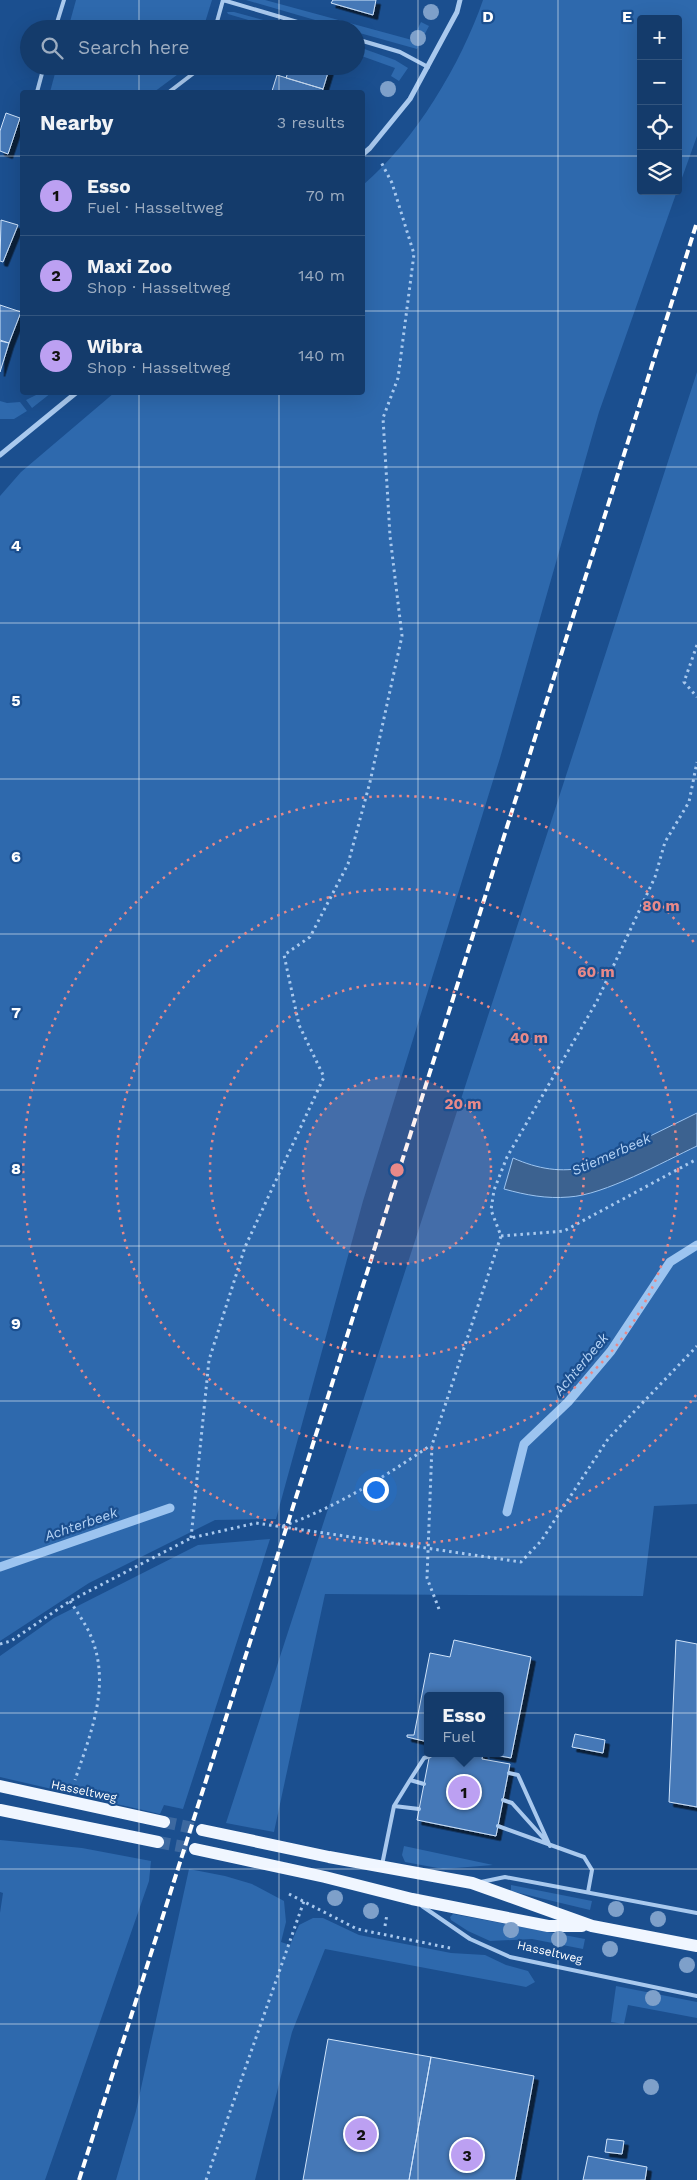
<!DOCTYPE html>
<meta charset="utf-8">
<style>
:root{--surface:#143b6b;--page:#214673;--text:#f1f3f6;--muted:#9dadc1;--line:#33557e;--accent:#bca0f2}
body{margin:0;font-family:"Work Sans",sans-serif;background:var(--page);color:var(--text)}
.controls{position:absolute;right:15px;top:15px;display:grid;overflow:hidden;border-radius:5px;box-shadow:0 5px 20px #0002}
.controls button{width:45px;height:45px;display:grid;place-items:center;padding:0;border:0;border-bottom:1px solid var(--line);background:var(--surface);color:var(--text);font:25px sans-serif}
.you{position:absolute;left:375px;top:1489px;width:18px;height:18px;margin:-12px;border:4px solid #fff;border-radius:50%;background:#1a73e8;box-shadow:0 0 0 8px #1a73e833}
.badge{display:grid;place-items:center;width:32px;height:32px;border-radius:50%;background:var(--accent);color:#111;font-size:16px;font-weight:700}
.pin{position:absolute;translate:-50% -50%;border:2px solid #fff;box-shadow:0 1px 5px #0006}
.popup{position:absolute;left:424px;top:1692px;width:80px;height:65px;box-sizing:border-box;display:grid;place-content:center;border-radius:5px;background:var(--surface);filter:drop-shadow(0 1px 4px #0005);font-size:16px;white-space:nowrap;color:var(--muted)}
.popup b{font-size:19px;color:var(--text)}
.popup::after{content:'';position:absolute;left:50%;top:100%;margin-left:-10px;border:10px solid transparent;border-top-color:var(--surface)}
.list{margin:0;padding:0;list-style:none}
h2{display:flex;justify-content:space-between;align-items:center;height:65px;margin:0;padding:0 20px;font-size:21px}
h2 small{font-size:16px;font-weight:400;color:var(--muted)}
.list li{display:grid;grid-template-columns:32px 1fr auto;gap:15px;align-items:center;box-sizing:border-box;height:80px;padding:0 20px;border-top:1px solid var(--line)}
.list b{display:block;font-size:19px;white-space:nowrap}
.list p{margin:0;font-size:16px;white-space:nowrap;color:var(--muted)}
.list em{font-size:16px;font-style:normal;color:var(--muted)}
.icon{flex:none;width:28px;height:28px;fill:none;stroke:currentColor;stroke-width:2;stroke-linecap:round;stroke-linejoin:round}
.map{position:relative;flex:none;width:697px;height:2180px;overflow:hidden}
.search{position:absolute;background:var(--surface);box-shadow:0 5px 20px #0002;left:20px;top:20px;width:345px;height:55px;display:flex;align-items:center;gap:12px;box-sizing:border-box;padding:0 18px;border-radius:28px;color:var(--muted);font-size:19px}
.panel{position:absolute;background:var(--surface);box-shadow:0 5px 20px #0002;left:20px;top:90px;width:345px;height:305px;border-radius:5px}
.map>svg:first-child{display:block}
</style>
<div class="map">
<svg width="697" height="2180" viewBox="0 0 697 2180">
<defs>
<filter id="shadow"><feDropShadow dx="4.5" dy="4.5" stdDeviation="0" flood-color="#0009"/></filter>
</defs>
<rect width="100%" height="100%" fill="#1b4f8f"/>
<path fill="#2e69ad" d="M76,0H212L203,29H68Z
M246,0H265L412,40L421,22L429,26L417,49L356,32V29H346Z
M483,0H697V136L678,189V19H641V191H677L599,412L500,758L363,1201L276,1519L215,1520L89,1583L0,1641V496L21,472L114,393L362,392L363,185C415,141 461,64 483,0Z
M227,12H234L297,29H279L228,14Z
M356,46L395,60L408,68L399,81L391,76L395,68L356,54Z
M57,66H189L154,92H50Z
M697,372V1504L654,1506L643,1596L325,1594L274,1832L226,1823Z
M40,393H51L32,408L26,400Z
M0,401L7,403L20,402L27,411L14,419H0Z
M270,1539L183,1809L164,1805L160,1814L0,1777V1656L54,1618L198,1545Z
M0,1840L82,1848L151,1861L149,1881L45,2180H0V1913L3,1893L0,1892Z
M404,1846L493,1865L443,1869L405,1862L402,1855Z
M189,1869L225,1876L252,1884L284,1901L286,1922L281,1942L290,1945L299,1925L313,1918H323L359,1935L451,1953L485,1955L506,1965L528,1971L535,1982L526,1987L325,1949L292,2032L255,2180H116L136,2111Z
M511,1885L592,1901L590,1910L511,1891Z
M453,1914L585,1939L583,1949L532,1939L490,1941L468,1931L451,1920L450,1917Z
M616,1986L697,2002V2018L628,2005L624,2024L611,2022Z"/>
<path fill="#3c6290" stroke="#9cc4f0" d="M697,1113V1146C663,1162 604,1195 569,1197C546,1199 526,1195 504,1189L513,1158C538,1169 561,1173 587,1167Z"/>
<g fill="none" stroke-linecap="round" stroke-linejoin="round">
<path stroke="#9cc4f0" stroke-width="9" d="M507,1512L524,1444L568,1402L611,1351L670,1262L697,1245
M0,1567L170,1508"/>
</g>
<path fill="#4478b7" stroke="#cfe3fa" filter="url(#shadow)" d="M333,0H376L373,15L331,3Z
M290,66H330L323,89L286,78Z
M277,75L323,89L322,92L272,91Z
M6,113L20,118L8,154L0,151V131Z
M1,220L18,225L3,262L0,261Z
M0,305L21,312L9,343L0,340Z
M0,341L9,343L0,372Z
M454,1640L531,1657L511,1758L485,1753H500V1696H428V1742L407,1737V1735H414L430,1653L450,1657Z
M676,1640L697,1644V1807L669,1802Z
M575,1734L605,1740L603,1753L572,1747Z
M430,1753H483L482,1759L510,1764L496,1836L417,1820Z
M328,2039L431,2057L409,2180H303Z
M431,2057L534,2076L515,2180H409Z
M607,2139L624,2141L622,2154L605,2152Z
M588,2156L647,2167L645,2180H583Z"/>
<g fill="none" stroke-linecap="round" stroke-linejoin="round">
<path stroke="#3d69a0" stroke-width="12" stroke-dasharray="12 6" stroke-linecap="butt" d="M164,1822L202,1830
M158,1842L195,1849"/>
<path stroke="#a9c9ee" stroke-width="3" stroke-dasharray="2.5 4" stroke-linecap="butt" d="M697,645L684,682L697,697
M501,1236L564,1231L697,1159
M283,1526C337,1507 384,1477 431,1445
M191,1538L209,1360L245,1247L324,1077L299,1025L284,955L310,937L348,864L370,782L402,636L390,536L383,418L398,378L414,254L392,183L381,162
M70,1601C77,1612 85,1623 90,1634C112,1684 91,1732 75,1780
M439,1609L427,1578L432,1445L501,1236L491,1210L494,1190L507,1157L597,1001L655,877L665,842L689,802L697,762
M0,1644L11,1641L70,1601L191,1538L256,1523L521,1562L541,1541L608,1439L697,1346
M289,1894L357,1929L450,1948
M385,1926L387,1914
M206,2180L304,1901"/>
<path stroke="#a9c9ee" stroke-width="4" d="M223,0L321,29
M55,29L64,0
M215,29L223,0
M356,39L400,52L428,67
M37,92L44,66
M169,92L203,66
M509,1773L518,1775L550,1846
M410,1780L424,1758L430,1756
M503,1800L512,1803L547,1842
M394,1806L410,1780L424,1784
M498,1826L584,1857L592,1870L588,1892
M382,1865L394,1806L419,1809
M481,1882L505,1877L697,1913
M422,1906L470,1939L510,1957L697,1996"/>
<path stroke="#a9c9ee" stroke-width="5" d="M362,155L370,148L410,99L457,12L460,0
M0,455L77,392"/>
<path stroke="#f0f6ff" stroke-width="12" d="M0,1786L164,1822
M0,1810L158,1842
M202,1830L329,1857L472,1883L592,1926L697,1946
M195,1849L325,1877L412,1899L548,1926H582"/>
<path stroke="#fff" stroke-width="4" stroke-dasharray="9 4" stroke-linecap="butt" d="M79,2180L326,1403L697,222"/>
</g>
<g fill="#7ea0ca">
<circle cx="431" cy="12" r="8"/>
<circle cx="418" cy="38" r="8"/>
<circle cx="388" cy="89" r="8"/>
<circle cx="335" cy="1898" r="8"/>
<circle cx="616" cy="1909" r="8"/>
<circle cx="371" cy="1911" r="8"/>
<circle cx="658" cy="1919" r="8"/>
<circle cx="511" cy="1930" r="8"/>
<circle cx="559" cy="1939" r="8"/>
<circle cx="610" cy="1949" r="8"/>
<circle cx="687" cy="1965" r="8"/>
<circle cx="653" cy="1998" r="8"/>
<circle cx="651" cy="2087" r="8"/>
</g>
<path fill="none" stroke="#fff" stroke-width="1" stroke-opacity="0.55" d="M139,0V29M279,0V29M418,0V2180M558,0V2180M139,66V92M279,66V92M0,156H22M362,156H641M678,156H697M0,311H22M362,311H697M139,392V2180M279,392V2180M0,467H697M0,623H697M0,779H697M0,934H697M0,1090H697M0,1246H697M0,1401H697M0,1557H697M0,1713H697M0,1869H697M0,2024H697"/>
<circle cx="397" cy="1170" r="94" fill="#e88989" fill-opacity=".12"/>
<g fill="none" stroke="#e88989" stroke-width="2.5" stroke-dasharray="2.5 5">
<circle cx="397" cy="1170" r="94"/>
<circle cx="397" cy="1170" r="187"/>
<circle cx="397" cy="1170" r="281"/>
<path d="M696 1395A374 374 0 1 1 696 945"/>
</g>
<g text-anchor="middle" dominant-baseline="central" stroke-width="4.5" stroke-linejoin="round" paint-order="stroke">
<g font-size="12" fill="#fff" stroke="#1b4f8f">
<text transform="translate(84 1791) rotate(12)">Hasseltweg</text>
<text transform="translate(550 1952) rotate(13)">Hasseltweg</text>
</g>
<g font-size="14" font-style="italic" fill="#b5d3f5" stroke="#1b4f8f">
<text transform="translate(611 1154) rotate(-24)">Stiemerbeek</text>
<text transform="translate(581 1364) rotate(-50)">Achterbeek</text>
<text transform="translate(81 1524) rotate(-19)">Achterbeek</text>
</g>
</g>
<g font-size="16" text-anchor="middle" font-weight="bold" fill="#fff" stroke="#1b4f8f" stroke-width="4.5" stroke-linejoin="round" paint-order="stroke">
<text x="488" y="22">D</text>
<text x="627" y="22">E</text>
<text x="16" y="551">4</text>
<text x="16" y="706">5</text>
<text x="16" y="862">6</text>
<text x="16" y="1018">7</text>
<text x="16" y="1174">8</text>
<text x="16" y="1329">9</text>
</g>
<circle cx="397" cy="1170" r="8" fill="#e88989" stroke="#1b4f8f" stroke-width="2.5"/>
<g font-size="15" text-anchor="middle" font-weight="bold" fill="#e88989" stroke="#1b4f8f" stroke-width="4.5" stroke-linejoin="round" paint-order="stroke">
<text x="661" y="911">80 m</text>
<text x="596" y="977">60 m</text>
<text x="529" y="1043">40 m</text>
<text x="463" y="1109">20 m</text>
</g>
</svg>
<div class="controls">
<button>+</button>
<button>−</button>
<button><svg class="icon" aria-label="locate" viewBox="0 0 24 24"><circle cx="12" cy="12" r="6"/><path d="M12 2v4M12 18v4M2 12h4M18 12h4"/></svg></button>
<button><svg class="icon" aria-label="layers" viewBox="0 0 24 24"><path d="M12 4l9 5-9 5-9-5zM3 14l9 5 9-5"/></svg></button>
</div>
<div class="you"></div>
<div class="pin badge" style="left:464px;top:1792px">1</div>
<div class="popup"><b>Esso</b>Fuel</div>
<div class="pin badge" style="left:361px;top:2134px">2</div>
<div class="pin badge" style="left:467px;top:2155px">3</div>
<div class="search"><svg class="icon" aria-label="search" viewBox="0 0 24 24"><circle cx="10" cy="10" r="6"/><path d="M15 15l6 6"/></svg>Search here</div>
<section class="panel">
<h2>Nearby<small>3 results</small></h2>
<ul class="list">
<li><span class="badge">1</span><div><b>Esso</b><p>Fuel · Hasseltweg</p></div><em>70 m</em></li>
<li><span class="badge">2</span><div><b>Maxi Zoo</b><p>Shop · Hasseltweg</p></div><em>140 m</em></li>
<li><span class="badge">3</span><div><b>Wibra</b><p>Shop · Hasseltweg</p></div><em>140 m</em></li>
</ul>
</section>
</div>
